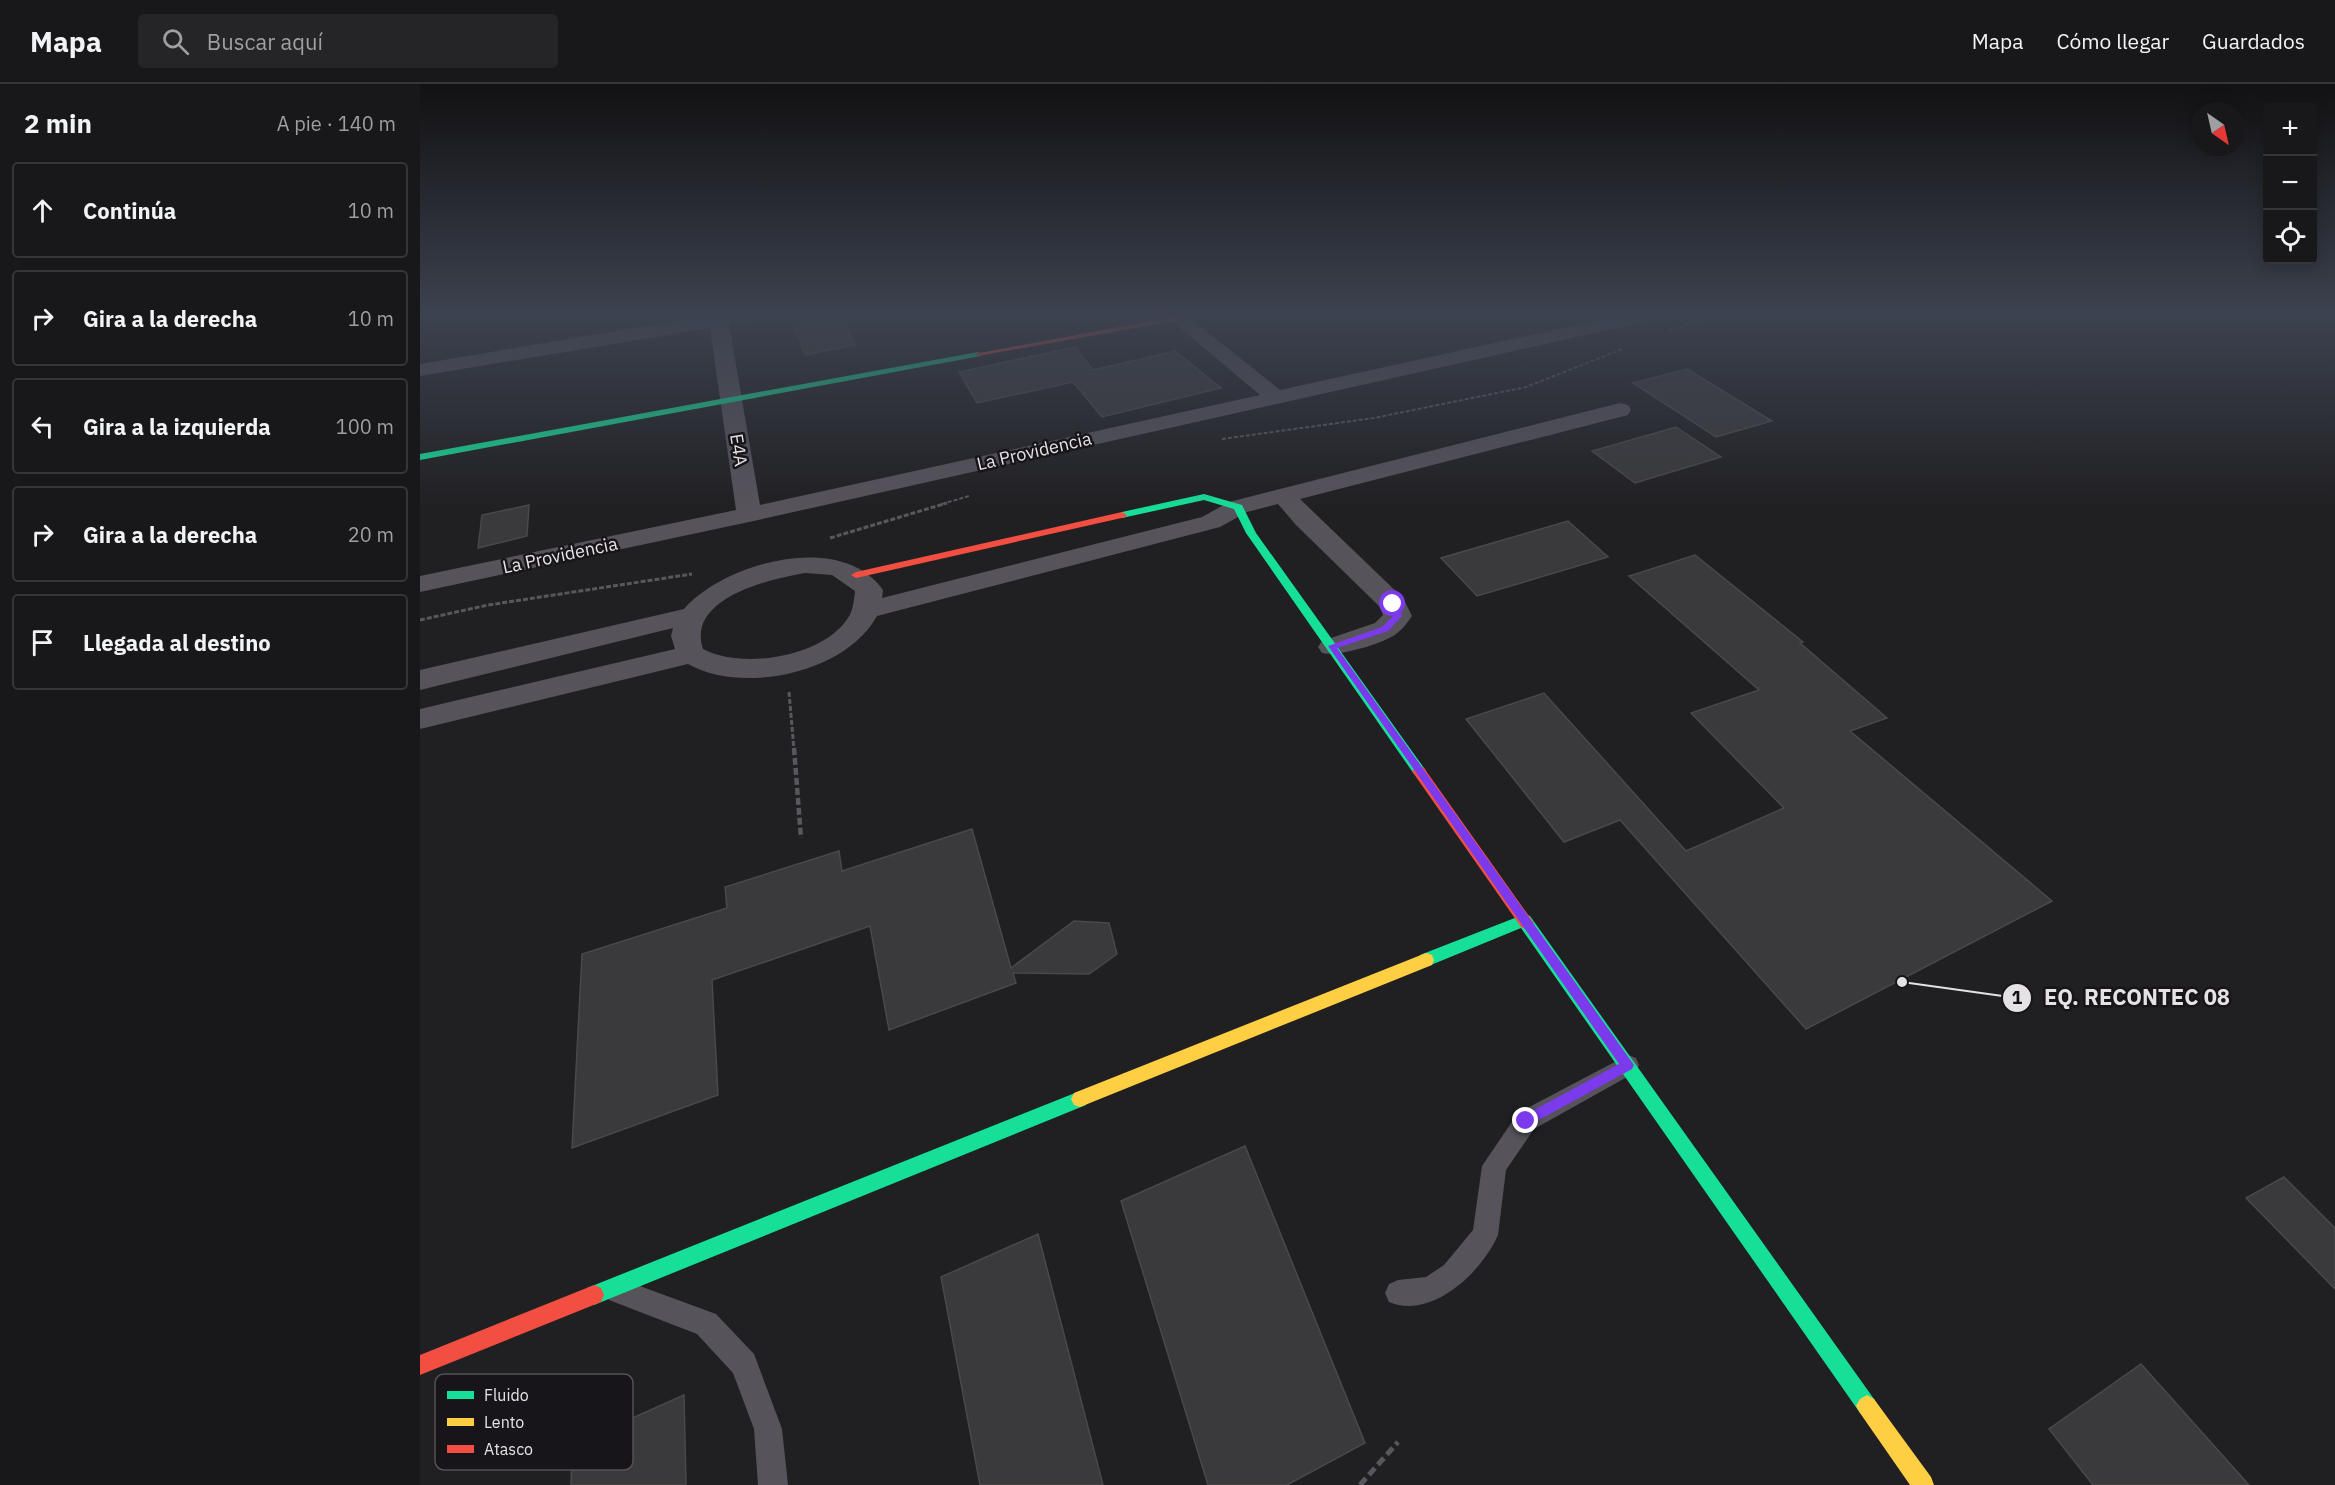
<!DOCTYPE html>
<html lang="es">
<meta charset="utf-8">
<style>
:root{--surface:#18171a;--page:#252427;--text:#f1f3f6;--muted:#9f9fa2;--line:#363639}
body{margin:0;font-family:"IBM Plex Sans",sans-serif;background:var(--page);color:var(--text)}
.controls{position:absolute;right:18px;top:18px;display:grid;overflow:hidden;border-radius:6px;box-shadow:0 3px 15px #0003}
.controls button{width:54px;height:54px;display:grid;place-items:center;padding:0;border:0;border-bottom:2px solid var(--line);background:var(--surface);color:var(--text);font:30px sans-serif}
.compass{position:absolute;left:1771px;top:18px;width:54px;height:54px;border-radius:50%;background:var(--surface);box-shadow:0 3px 15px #0003;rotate:146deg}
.stop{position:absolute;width:18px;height:18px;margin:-14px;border:4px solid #7c3aed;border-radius:50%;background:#fff}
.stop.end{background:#7c3aed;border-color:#fff;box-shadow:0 2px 6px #0008}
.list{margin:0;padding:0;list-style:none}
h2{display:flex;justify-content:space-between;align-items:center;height:78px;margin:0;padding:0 24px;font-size:26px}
h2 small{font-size:20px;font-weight:400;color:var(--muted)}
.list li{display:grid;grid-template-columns:39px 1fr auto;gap:18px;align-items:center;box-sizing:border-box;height:96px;margin:0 12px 12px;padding:0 12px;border:2px solid var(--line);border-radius:6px}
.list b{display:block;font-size:22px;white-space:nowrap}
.list em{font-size:20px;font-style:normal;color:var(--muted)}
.icon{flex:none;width:33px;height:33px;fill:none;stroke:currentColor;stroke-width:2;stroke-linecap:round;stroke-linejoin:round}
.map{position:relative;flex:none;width:1915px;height:1401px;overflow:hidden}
header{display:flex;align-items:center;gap:36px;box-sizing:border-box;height:84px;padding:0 30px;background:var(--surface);border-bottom:2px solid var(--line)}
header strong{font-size:28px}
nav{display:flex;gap:33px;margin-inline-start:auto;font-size:21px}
.search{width:420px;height:54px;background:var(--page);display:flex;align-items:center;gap:15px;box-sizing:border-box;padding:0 21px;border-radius:6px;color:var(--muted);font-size:22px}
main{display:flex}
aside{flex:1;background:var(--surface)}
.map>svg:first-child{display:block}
</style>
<header>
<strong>Mapa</strong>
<div class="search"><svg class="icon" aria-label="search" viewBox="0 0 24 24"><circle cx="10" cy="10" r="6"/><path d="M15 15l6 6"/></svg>Buscar aquí</div>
<nav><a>Mapa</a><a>Cómo llegar</a><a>Guardados</a></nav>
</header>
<main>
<aside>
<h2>2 min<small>A pie · 140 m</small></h2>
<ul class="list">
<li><svg class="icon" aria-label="ahead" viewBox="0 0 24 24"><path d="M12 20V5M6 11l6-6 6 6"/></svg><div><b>Continúa</b></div><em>10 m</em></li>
<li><svg class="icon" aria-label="right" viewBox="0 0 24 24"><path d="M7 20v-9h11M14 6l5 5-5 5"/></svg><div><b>Gira a la derecha</b></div><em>10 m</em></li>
<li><svg class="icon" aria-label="left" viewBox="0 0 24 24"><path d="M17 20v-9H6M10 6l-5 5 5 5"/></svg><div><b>Gira a la izquierda</b></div><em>100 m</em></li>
<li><svg class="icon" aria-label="right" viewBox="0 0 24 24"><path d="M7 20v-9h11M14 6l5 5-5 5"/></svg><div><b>Gira a la derecha</b></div><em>20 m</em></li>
<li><svg class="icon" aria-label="arrive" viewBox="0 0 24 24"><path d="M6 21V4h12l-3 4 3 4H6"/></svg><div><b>Llegada al destino</b></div></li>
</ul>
</aside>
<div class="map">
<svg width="1915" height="1401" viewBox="0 0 1915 1401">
<rect width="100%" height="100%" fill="#201f22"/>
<path fill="#3a393b" stroke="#49484a" stroke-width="1.5" d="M422,231L435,261L385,271L373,239Z
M655,263L673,286L755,267L801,304L682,333L653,298L557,319L539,288Z
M1267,285L1352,337L1296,353L1213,299Z
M1256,343L1301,373L1215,399L1172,367Z
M109,421L107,452L58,464L62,431Z
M1148,437L1188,473L1057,512L1021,474Z
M1275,471L1383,558L1380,559L1467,634L1430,647L1632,817L1386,945L1200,736L1144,758L1046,635L1124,609L1266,767L1364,724L1271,629L1339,606L1209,492Z
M552,745L591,884L654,837L689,839L697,870L669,890L593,889L596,899L469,946L450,842L292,896L298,1011L152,1064L162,870L307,824L305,803L419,767L422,787Z
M825,1062L945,1359L867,1401H788L701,1117Z
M1864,1093L1915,1144V1205L1826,1114Z
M618,1150L683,1401H560L521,1193Z
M1721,1280L1829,1401H1673L1629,1345Z
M264,1311L266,1401H151L152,1361Z"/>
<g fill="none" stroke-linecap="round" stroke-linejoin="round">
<path stroke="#5a565d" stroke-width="2" stroke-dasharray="4 2" stroke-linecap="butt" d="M1249,247L1297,231
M802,355L954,334L1106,303L1203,265
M522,420L549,412"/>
<path stroke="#5a565d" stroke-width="3" stroke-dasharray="5 2" stroke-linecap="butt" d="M410,454L527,419
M0,536L68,521L272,490
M369,608L374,666"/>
<path stroke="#5a565d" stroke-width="4.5" stroke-dasharray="7 3" stroke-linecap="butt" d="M374,664L381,754"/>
<path stroke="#5a565d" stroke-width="5" stroke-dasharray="9 4.5" stroke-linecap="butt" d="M940,1401L978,1358"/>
<path fill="#57535b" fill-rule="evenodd" d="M1208,971L1216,974L1219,981L1216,988L1114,1045L1086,1086L1078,1151C1062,1188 1012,1236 969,1218L965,1209L969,1200L978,1196L1006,1193L1024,1181L1053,1146L1062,1082L1098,1029Z
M198,1194L296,1230L334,1270L362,1345L368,1401H338L334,1345L313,1289L277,1250L189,1216L185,1207L189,1198Z"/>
<path fill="#57535b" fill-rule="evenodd" d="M289,231H341L339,235L309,240L340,421L840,311L745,231H766L860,306L1202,231H1237L1228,237L329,438L0,508V492L316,426L290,244L0,292V280Z
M1200,319L1208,321L1211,326L1208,331L880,415L983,514L992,532C988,538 982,546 976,550C963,560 917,573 902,569L898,563L902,557L955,539L963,531L960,523L876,441L858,420L827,428L800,443L457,532C426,589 323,611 268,580L0,645V625L255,565L251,552L253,544L0,606V586L264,525C304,479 421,446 463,506L462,514L782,433L809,418ZM385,489L412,491L435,507C434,516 433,527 428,534C403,573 322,586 283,565C266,514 350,495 385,489Z"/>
<path fill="#16e098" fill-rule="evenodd" d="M558,268L562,270L561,272L0,376V370Z
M784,410L822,421L836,449L1004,684L1006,687L1004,690H994L826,449L814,425L784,416L702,434L697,431L702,428Z
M1105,830L1110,832L1454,1315L1458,1322L1454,1329L1447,1333L1440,1329L1101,844L1006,883L1000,881L998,876L1000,871Z
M660,1007L666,1009L669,1015L666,1021L174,1221L167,1218L164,1211L167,1204Z"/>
<path fill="#ffcf43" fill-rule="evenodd" d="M1006,869L1012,871L1014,876L1012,881L660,1023L654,1021L651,1015L654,1009Z
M1447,1311L1454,1315L1511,1393L1514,1401H1490L1440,1329L1436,1322L1440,1315Z"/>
<path fill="#f24e42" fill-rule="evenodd" d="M757,232L761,234L760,236L558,272L554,270Z
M702,428L707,431L706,433L436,494L431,491L436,488Z
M999,682L1004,684L1111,835L1114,839L1111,843L1106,845L1101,843L994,690L992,687Z
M174,1201L181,1204L184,1211L181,1218L0,1291V1271Z"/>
</g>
<linearGradient id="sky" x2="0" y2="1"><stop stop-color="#121113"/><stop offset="0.54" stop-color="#3c424f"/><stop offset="1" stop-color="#3c424f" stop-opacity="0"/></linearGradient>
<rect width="1915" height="427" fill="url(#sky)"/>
<path fill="#7c3aed" d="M973,517L977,520L982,532L968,547L917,564L1214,981L1212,985L1106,1043L1100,1037L1101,1033L1199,980L908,562L962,543L973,532L969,520Z"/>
<g text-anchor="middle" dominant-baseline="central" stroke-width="5" stroke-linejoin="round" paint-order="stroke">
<g font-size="18" fill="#e4e2e5" stroke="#171519">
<text transform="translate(319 366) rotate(81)">E4A</text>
<text transform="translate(614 367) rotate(-13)">La Providencia</text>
<text transform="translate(140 471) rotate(-12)">La Providencia</text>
</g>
</g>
<rect x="15" y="1290" width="198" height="96" rx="9" fill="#171519" stroke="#545256" stroke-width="1.5"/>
<rect x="27" y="1307" width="27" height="8" fill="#16e098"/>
<rect x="27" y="1334" width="27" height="8" fill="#ffcf43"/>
<rect x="27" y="1361" width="27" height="8" fill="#f24e42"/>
<g font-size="16" fill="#e4e2e5">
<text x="64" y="1317">Fluido</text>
<text x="64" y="1344">Lento</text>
<text x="64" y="1371">Atasco</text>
</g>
<path fill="none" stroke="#e4e2e5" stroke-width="2" d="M1482 898L1597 914"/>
<g fill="#e4e2e5" stroke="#171519" stroke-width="2">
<circle cx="1482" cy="898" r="6"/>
<circle cx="1597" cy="914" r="15"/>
</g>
<g font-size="18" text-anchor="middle" font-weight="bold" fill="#111">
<text x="1597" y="920">1</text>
</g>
<g font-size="22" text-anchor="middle" font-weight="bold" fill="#e4e2e5" stroke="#171519" stroke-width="5" stroke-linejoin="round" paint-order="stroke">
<text x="1717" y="921">EQ. RECONTEC 08</text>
</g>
</svg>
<div class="controls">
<button>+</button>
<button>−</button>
<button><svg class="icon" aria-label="locate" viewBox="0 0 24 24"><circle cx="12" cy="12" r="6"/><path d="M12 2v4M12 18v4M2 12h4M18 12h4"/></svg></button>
</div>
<svg class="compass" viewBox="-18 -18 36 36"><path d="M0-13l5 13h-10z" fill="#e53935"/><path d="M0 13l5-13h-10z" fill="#9f9fa2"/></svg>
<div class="stop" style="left:973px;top:520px"></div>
<div class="stop end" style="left:1106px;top:1037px"></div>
</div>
</main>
